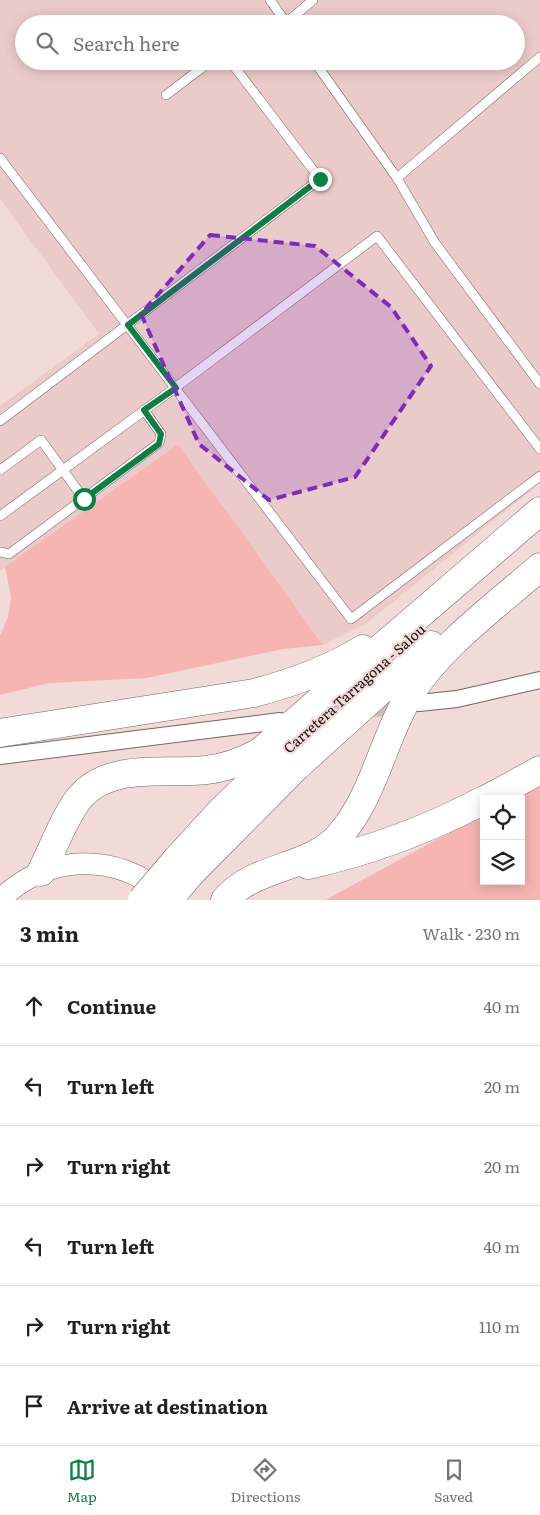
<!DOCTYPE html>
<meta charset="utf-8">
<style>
:root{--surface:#fff;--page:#f6f6f6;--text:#202124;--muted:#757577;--line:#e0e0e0;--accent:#0b8043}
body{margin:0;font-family:Literata,serif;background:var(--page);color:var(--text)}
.controls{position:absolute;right:15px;bottom:15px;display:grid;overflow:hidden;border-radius:0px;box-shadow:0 2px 12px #0003}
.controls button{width:45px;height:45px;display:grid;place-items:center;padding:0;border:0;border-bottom:1px solid var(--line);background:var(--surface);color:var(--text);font:25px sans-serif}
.stop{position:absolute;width:15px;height:15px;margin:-11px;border:4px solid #0b8043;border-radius:50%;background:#fff}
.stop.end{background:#0b8043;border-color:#fff;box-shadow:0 1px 5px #0008}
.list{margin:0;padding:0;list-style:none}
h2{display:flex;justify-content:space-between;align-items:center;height:65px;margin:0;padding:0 20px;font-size:21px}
h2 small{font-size:16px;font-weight:400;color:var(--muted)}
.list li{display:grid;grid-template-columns:32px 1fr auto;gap:15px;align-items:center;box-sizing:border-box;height:80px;padding:0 20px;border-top:1px solid var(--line)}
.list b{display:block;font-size:19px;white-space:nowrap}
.list em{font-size:16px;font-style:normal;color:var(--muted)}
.icon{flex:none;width:28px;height:28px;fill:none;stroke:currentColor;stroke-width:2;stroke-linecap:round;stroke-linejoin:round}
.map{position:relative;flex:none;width:540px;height:900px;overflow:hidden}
.search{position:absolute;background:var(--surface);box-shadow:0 2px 12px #0003;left:15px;right:15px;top:15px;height:55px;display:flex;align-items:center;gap:12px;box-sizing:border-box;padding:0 18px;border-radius:28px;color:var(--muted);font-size:19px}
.sheet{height:545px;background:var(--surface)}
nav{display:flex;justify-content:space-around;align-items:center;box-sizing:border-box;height:70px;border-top:1px solid var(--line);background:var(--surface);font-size:14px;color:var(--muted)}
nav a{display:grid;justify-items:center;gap:2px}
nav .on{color:var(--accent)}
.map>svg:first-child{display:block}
</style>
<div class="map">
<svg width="540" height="900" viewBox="0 0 540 900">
<rect width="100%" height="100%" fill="#f1dad8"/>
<path fill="#ebcbc9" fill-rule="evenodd" d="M0,0H540V483L367,623L323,645L178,444L0,571V406L99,334L0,199ZM24,24H516V61H24Z"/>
<path fill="#f6b5b1" d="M178,444L323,645L283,649L147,678L49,683L0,695V636L8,617L11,597L5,567Z
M540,784V900H325L484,814V881H521V799H513Z"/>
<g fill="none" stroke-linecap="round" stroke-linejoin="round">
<path stroke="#d1bcba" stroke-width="16" stroke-dasharray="16 8" stroke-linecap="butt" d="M302,718L409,705"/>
<defs>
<path id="service" d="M270,0L287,24
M286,23L313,0
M314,61L397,178L435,243L540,384
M166,95L211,61
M0,158L351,619L540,476
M397,178L540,57
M0,421L320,179L230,61
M0,470L41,440L84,499
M0,516L175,388L377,236L540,449
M0,552L9,554L159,443L161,434L144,410"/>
<path id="minor" d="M419,703L457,699L540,680
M0,756L280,721"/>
<path id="tertiary" d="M0,900C45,854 117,851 165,895"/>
<path id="trunk" d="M0,733L254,693C292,683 329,670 363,649
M487,799L540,770
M177,859L221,811L287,748
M308,865C371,851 427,830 484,800
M41,872C53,849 62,822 77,801C107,761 164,775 206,770C226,768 243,761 260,752L540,511
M191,873L296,767L431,645
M225,900C254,865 309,870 339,836C374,797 383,738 410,694C441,645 497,605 540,567"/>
</defs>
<use href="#service" stroke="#786362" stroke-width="10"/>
<use href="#minor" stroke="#786362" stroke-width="18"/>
<use href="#tertiary" stroke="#786362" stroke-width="22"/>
<use href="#trunk" stroke="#786362" stroke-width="29"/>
<use href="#service" stroke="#fff" stroke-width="9"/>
<use href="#minor" stroke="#fff" stroke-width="16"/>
<use href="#tertiary" stroke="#fff" stroke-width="21"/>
<use href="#trunk" stroke="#fff" stroke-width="28"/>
<defs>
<path id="trunk-bridge" d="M142,900L177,859
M168,900L191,873"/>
</defs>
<use href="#trunk-bridge" stroke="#786362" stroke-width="29" stroke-linecap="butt"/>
<use href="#trunk-bridge" stroke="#fff" stroke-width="28"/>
</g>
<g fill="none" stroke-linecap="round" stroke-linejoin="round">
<path stroke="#0b8043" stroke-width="6" d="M84,499L159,444L161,434L144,410L176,388L128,325L320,179"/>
</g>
<path fill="#7b2cbf" fill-opacity="0.2" stroke="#7b2cbf" stroke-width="4" stroke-dasharray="10 6" stroke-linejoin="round" d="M210,235L315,246L391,307L431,366L355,477L269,500L199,444L141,314Z"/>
<g text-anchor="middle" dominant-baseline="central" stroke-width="4.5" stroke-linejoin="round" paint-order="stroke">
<g font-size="14" fill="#191110" stroke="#f1dad8">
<text transform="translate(354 688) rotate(-42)">Carretera Tarragona - Salou</text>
</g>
</g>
</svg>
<div class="controls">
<button><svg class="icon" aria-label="locate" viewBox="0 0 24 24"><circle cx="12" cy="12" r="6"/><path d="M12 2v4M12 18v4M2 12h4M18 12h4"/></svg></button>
<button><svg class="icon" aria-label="layers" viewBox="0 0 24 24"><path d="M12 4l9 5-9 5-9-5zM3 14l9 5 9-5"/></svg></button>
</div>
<div class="stop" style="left:84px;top:499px"></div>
<div class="stop end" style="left:320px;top:179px"></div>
<div class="search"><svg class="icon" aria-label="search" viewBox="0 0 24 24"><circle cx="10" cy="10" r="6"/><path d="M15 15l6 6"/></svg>Search here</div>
</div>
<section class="sheet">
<h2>3 min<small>Walk · 230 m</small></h2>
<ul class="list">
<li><svg class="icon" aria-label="ahead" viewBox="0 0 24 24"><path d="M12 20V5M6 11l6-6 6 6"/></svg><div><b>Continue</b></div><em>40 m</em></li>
<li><svg class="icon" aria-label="left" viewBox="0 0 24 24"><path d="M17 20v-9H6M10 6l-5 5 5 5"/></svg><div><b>Turn left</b></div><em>20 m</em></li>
<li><svg class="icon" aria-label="right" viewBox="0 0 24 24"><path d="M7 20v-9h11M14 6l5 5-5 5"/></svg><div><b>Turn right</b></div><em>20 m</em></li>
<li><svg class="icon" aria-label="left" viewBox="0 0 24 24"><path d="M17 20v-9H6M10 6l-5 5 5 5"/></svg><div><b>Turn left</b></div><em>40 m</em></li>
<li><svg class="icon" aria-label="right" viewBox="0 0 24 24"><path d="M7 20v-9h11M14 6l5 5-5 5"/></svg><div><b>Turn right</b></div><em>110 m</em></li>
<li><svg class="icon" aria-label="arrive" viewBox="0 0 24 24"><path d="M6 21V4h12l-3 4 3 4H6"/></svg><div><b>Arrive at destination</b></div></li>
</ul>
</section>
<nav>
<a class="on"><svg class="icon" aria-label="map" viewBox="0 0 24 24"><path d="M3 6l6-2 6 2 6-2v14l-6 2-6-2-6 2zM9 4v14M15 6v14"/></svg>Map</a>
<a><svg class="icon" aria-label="directions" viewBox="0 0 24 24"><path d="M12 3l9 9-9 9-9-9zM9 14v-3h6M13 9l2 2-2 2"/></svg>Directions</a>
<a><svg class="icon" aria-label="saved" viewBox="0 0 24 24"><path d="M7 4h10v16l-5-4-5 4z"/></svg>Saved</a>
</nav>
